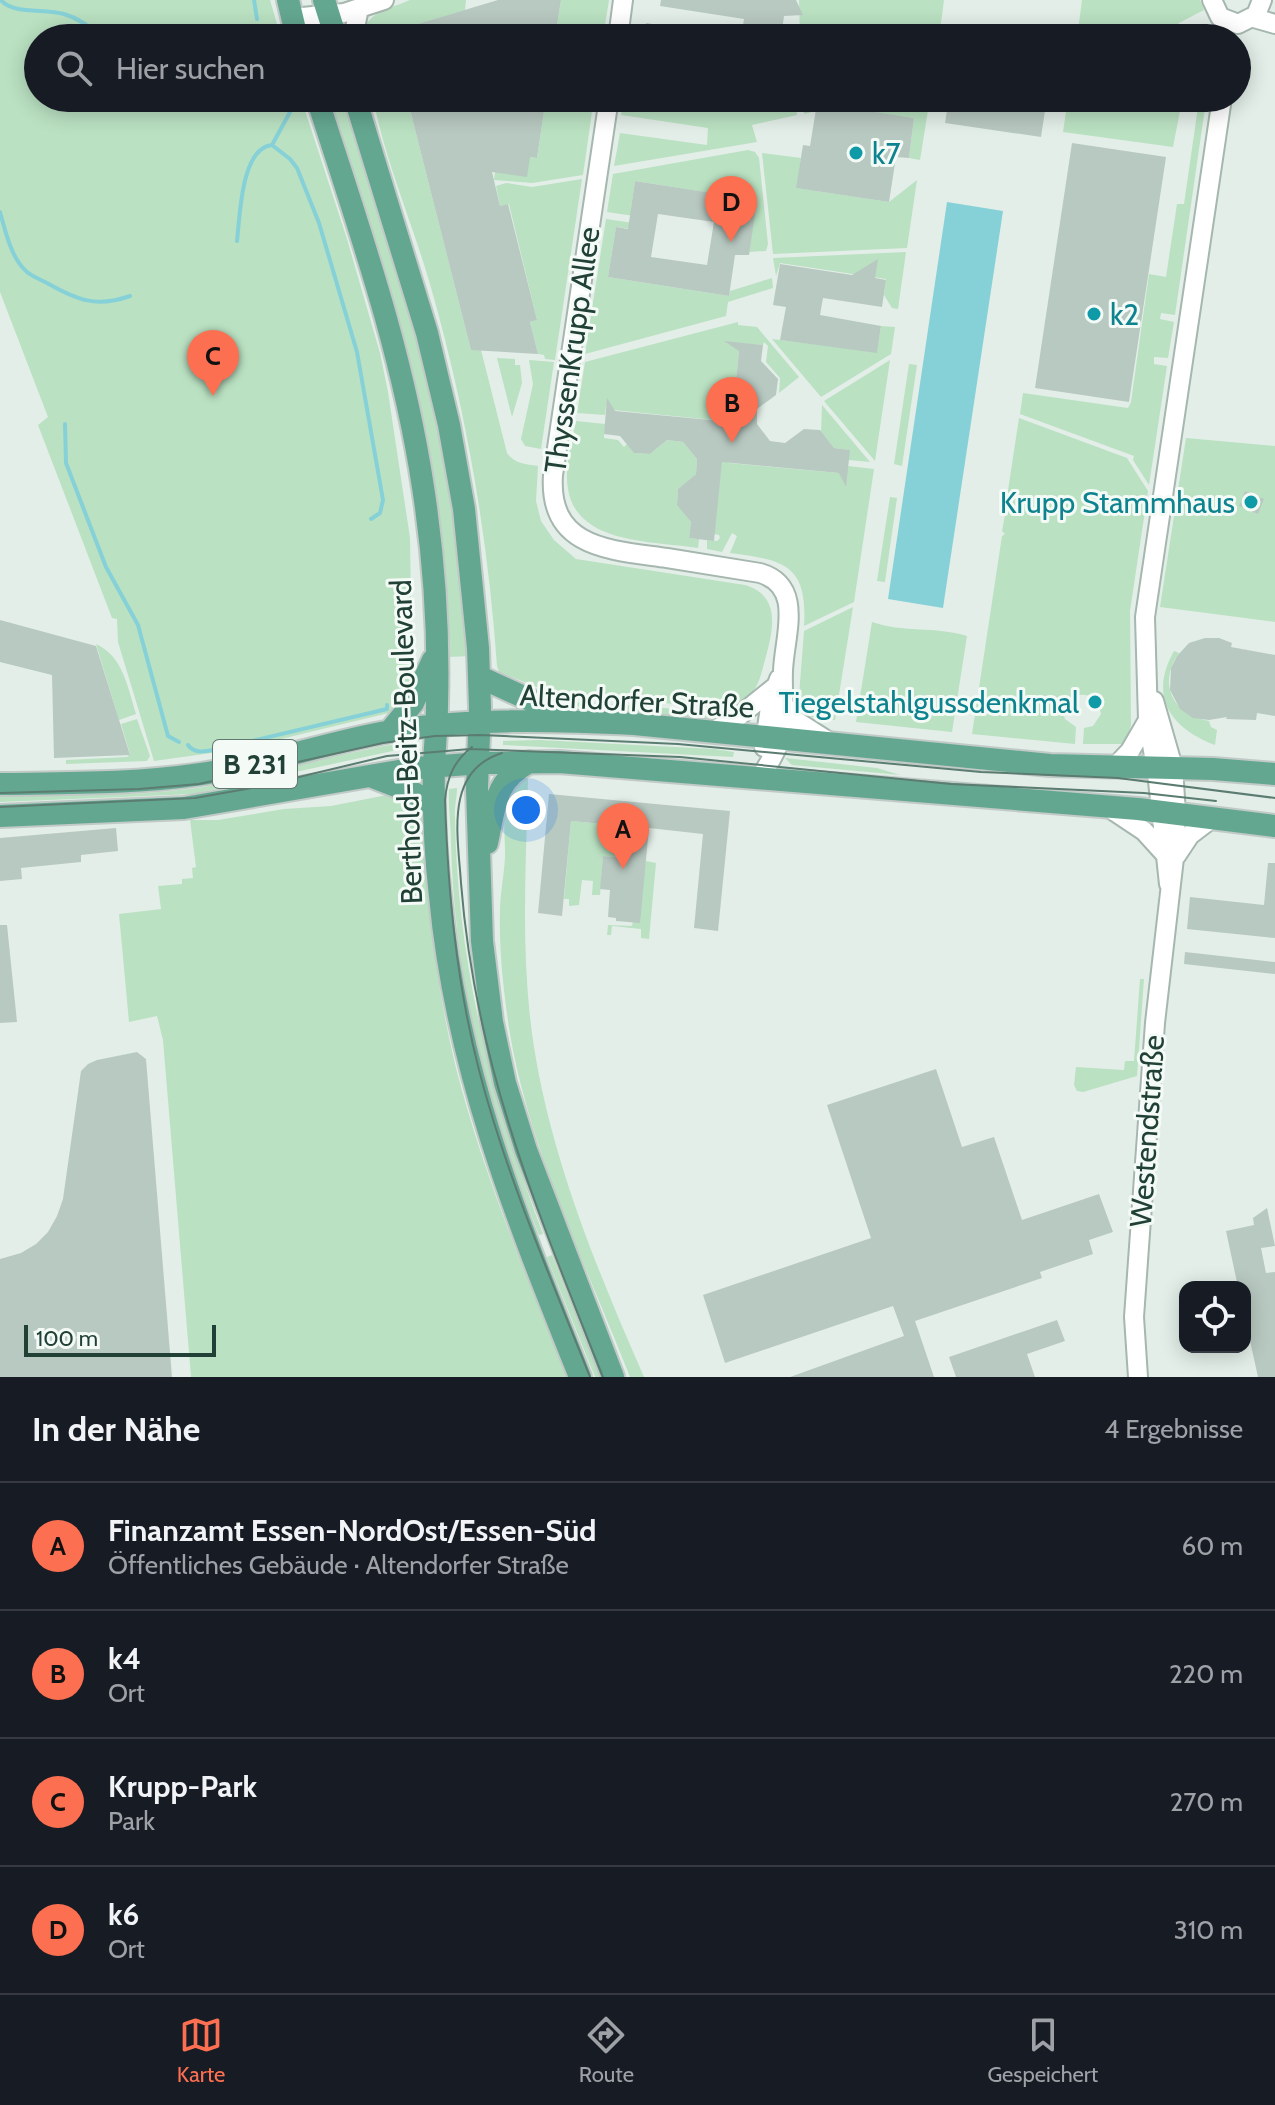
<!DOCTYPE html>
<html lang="de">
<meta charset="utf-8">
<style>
:root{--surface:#171b24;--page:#242831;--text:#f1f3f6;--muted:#9ea1a6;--line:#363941;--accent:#fd6f51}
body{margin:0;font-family:Cabin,sans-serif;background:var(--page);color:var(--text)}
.controls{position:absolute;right:24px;bottom:24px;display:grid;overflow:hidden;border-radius:16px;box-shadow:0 4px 20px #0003}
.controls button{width:72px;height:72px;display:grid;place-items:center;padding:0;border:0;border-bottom:2px solid var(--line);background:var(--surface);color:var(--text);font:40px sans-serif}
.scale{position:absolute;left:24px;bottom:20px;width:192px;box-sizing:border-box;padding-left:8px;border:4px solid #214136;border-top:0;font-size:22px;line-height:28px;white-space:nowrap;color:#214136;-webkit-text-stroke:6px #f4faf6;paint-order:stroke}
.you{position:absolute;left:526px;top:810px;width:28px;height:28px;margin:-20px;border:6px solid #fff;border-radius:50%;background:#1a73e8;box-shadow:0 0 0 12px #1a73e833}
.badge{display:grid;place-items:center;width:52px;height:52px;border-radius:50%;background:var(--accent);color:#111;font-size:26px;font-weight:700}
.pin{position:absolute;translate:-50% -66px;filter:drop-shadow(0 2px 4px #0008)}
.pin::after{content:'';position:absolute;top:42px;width:28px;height:24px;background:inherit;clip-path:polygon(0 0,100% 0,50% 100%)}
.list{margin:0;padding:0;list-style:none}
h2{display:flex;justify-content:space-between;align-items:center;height:104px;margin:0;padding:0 32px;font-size:34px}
h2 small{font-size:26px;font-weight:400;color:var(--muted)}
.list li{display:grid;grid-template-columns:52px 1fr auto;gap:24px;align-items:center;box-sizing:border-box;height:128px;padding:0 32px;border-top:2px solid var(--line)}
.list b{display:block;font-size:30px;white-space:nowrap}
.list p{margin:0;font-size:26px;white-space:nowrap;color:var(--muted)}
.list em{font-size:26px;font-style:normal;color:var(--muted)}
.icon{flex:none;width:44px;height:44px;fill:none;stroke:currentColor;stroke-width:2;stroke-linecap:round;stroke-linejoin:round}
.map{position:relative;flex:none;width:1275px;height:1377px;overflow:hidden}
.search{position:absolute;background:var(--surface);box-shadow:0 4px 20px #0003;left:24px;right:24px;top:24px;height:88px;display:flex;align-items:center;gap:20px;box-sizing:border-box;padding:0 28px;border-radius:44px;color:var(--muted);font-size:30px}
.sheet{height:616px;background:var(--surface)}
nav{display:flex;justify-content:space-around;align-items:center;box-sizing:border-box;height:112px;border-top:2px solid var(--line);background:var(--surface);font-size:22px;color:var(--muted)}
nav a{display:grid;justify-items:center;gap:4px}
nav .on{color:var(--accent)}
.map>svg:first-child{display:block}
</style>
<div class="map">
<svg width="1275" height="1377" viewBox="0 0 1275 1377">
<rect width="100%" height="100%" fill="#e3eee8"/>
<path fill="#bae1c2" d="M0,0H270L281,38H38V98H301L347,239L380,353L388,392L410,538L412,674L408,694L406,692L393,712L240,749L154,761L118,642L117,619L112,618L38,425L48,417L0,292Z
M410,0H466L465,10L392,32L393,38H361C367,11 387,10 410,0Z
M561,0H609L603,38H555Z
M799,0H944L939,38H800Z
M1082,0H1200L1204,10L1179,23L1172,38H1077Z
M324,98H348L403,270L446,444L472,656L448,657C443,576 440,494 422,414C397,307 358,202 324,98Z
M373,98H407L471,350H481L507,453C515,464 525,464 538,466L536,501L541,521L554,540L576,559L745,585C782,596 773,631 765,660C762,670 760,682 754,690C749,698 737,706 728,709L622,699L559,696L499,672L497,666C488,537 466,409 430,284C412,222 385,161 373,98Z
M546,98H594L583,175L532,183L494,180L495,172L530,157L537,158Z
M624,98H638V101L649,102L650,98H796L797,115L752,125L757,142L614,166L620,133L707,145L708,128L621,115Z
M803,98H930L920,160L909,158L914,118L817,104L815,111L804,114Z
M1068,98H1175L1180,111L1173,147L1063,132Z
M1198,107L1205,108L1175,315L1161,313L1160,319L1174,322L1168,358L1154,357V364L1167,366L1149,485L1133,460L1134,456L1020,414L1023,393L1128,408L1131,402L1149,274L1166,277L1177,204H1184Z
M748,150L755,152L759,158L768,244L766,251L749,252L756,200L635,181L631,209L634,216L607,212L613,174Z
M762,153L801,158L797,188L889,202L917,180L907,248L773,254Z
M582,179L555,360L545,359L544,355L538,354L530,322L537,320L509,204L500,206L496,186L506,183L532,187Z
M606,219L633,223L632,229L616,227L608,277L729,296L730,291L772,278L773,288L728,302L726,316L585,354Z
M906,252L898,309L892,308L884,295L886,279L780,263L776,276L773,258Z
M738,322V325L757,327L799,377L779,393L780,378L766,362L768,346L764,342L763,345L737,343L734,347L739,350L732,426L724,421L613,410L610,405L606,406L605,415L577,413L585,362Z
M881,326L895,327L891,354L821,397L772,339L877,352Z
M497,358L515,359V365H520L522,383L512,417Z
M529,360L554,362L541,449L525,446L521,439L533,384Z
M890,360L875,461L824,401Z
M909,364L917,365L902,466L894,464Z
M822,405L870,462L849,460V450L834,448L821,432Z
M1019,418L1127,458L1148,491L1130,611L1131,725L1127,738L1122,744H1083L1084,728L1093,726L1101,714L1097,699C1084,692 1071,693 1062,707L1065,719L1076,727L1075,744L972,734L1002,536L1005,534L1002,531L1007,504L1010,501L1007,497Z
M576,421L605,424L604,438L618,440L624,447L627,444L635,453L650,454L667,440L683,442L697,459L696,474L678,489L677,504L691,522L689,538L699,539L698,548C655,541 577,545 568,489C564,468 572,442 576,421Z
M1186,438L1275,446V622L1160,607Z
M722,458L729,463L838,473L848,466L874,469L854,602L804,626C808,564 783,560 730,553L737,536L732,533L722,552L707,549V540L717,541L720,538L719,535L714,534Z
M890,497L897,498L885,582L877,581Z
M853,607L835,720L812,717L798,709L804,631Z
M872,622C903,633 935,626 967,636L952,732L856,722Z
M96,644C123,656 128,688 136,714L119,720Z
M1174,651L1179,653C1157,684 1173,715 1209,721L1211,727L1217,730L1215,745C1171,728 1148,697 1174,651Z
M555,701L655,707L732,715L720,722L603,707L561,706Z
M137,719L150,756L147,761L66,764V760L127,757L130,754L121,724Z
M540,740L714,749L734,752L733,757L503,745V741Z
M411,742V747L194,794L0,802V796C74,794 153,798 226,783C287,770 348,750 411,742Z
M785,758L877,768L900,775L792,765Z
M522,778L528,779C526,868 520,958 534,1047C552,1161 598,1272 644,1377H630C586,1265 525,1140 508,1021C503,986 499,948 500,912C500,894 504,876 505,857C506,830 497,797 522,778Z
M457,788C457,798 454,808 455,818C457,963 492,1099 543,1234L539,1235C489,1110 454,979 451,843C451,825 448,808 449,789Z
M387,795L401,796L422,809C427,897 435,983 456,1068C483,1174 526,1275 567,1377H191L163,1040L157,1016L129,1022L119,914L161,909L158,886L182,884V879L193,878L192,868L196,867L190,820H218L284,809L331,806Z
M571,821L625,826L622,858L603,856L600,895H592L593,881L582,880L579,905L569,906V899H564Z
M646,861L656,863L649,939L641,938V929L612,926L611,935H607L608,925L632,926Z
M1140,979H1144L1137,1076L1083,1092L1077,1091L1074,1085L1076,1067L1124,1070L1125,1061H1134Z
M552,1255L600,1377H595L552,1270L547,1257Z"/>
<path fill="#86d1d7" d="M947,202L1003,211L943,608L888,599Z"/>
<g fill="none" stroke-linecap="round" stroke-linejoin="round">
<path stroke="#86d1d7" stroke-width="4" d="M1,0C13,15 46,8 64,14C78,18 92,28 103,38
M254,0L257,19
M261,30L264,38
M272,145L290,159L297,168L319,223L357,352L383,500L380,513L371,519
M0,212C5,230 11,257 25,270C30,276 40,279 47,283C77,300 96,308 130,296
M237,241C240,216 241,148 272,145L296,101L295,98
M65,424L66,463L106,567L138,625L168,736L179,742
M188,745C195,755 207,751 218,749L387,709V705"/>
</g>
<path fill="#b8c9c1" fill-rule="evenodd" d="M498,0H561L555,38H381V35Z
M661,0H796L803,15L784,16L781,38H741L744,19L660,6Z
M646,23L703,32V38H643Z
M960,25L1006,32L1005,38H958Z
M407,98H546L537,158L530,157L527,177L492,172L500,206L508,204L537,320L530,322L538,354L471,350Z
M949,98H1047L1041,137L945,123Z
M817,103L914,118L909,158L896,157L889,202L796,188L803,145L810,146Z
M1072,143L1166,157L1129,402L1035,388Z
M635,181L757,200L749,255H735L729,296L608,277L616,227L628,229ZM658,214L714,222L707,265L651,257Z
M878,259L875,278L886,280L882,307L823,298L820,315L881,326L877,353L780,340L786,307L773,305L780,264L852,275Z
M724,341L763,345L761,361L778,379L776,395L757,409V424L770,441L785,443L804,429L820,430L834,448L850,450L846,487L839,473L722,462L714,541L689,538L691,522L677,505L678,489L696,474L697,459L683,442L667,440L650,454L634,453L620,436L604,434L607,398L615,411L732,422L739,351Z
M1245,491L1264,499L1258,514L1239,506Z
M0,620L96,646L130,755L54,758L52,675L0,662Z
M1205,638H1219L1232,643L1231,647L1275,655V716L1257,713L1256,720L1226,719L1227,717L1209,720L1193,718L1180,709L1170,690L1171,668L1177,656L1189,643Z
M549,794L730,811L718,931L694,928L703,834L649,828L640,923L616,921V918L608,917L610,890L600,889L603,856L622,858L625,826L571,821L562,916L538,913Z
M116,828L118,851L81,855V862L21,868L22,879L0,881V838Z
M1268,863H1275V938L1187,929L1190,897L1264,905Z
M0,925H7L17,1022L0,1023Z
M1185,952L1275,962V974L1184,964Z
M137,1052L146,1059L172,1377H0V1259L21,1253L36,1244L48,1232L57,1216L63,1199L81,1071L88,1064L97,1060Z
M936,1069L962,1147L994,1137L1022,1220L1099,1194L1113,1232L1089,1240L1093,1254L1040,1272L1042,1278L915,1321L934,1377H790L904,1336L893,1306L725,1363L703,1295L871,1238L827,1105Z
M1267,1208L1275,1246L1261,1248L1266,1273L1275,1272V1377H1258L1245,1318V1287H1238L1226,1231L1254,1225L1253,1218Z
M1057,1320L1065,1341L1027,1354L1035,1377H956L949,1357Z"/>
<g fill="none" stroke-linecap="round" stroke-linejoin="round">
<defs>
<path id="minor" d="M1212,0L1220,17L1238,24L1256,15L1262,0
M292,18L344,13L384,0
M1254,18L1275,24
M353,38L359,8
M618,38L623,0
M609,98L553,475C548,549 611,550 667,558C698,563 729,568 760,573C805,586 784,637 783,671C782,693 786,717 780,739C777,752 767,766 760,778
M784,705L795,720L831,743
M710,733L739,716L775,687
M764,747L771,701L779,679
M1114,768L1130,751L1148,720
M1108,807L1144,831L1164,853
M1176,856L1190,835L1211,819
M1169,884L1158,781L1148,720L1145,617L1222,98
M1138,1377L1134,1317L1155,1023L1174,858L1176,814L1173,767L1154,701"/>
<path id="major" d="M288,0L297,38
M324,0L336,38
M317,98C359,229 402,349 423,487C434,558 439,633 437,705C437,724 435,744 434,764C433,808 435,853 440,896C456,1069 516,1217 580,1377
M355,98L427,333L449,425L464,509L478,648L480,707L477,788L482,941L492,1022L505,1083L526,1150L613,1377
M480,677L569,718
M390,731L413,703L433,660
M370,776L414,793L434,805
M0,784C67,783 135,784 201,774C265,765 327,742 391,731C470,718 554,720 634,724L1050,765L1213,769L1275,774
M0,816L184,808L416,768L481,763L559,762L1138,809L1275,826
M487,843C495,807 494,780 530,762"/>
</defs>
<use href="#minor" stroke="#a5b7af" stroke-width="22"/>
<use href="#major" stroke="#c1cac7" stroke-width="26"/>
<use href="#minor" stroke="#fff" stroke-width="18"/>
<use href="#major" stroke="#64a791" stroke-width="22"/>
<path stroke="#5b7c71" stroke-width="2" d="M472,747C454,761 447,777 445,800C448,891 456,981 479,1070C506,1175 550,1276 590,1377
M502,753C444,771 458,836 461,883C475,1064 537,1211 603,1377
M0,793L139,789L199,784L383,743L435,736L480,735L678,744L981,772L1118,778L1275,798
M0,807L195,798L257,787L387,756L470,749L680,757L951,784L1144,793L1216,801"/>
</g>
<g fill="#0f9aa8" stroke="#f4faf6" stroke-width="3">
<circle cx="856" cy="153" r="8"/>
<circle cx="1094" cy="314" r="8"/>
<circle cx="1251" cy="502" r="8"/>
<circle cx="1095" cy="702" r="8"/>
</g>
<g text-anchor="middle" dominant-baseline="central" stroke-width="6" stroke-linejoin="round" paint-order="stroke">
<rect fill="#f4faf6" stroke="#607870" stroke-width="2" x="213" y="740" width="84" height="48" rx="6"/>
<g font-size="28" font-weight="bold" fill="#214136">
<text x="255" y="764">B 231</text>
</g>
<g font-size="30" fill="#0d838f" stroke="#f4faf6" text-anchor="start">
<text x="872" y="153">k7</text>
<text x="1110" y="314">k2</text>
<text x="1235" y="502" text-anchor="end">Krupp Stammhaus</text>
<text x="1079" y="702" text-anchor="end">Tiegelstahlgussdenkmal</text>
</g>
<g font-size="30" fill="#214136" stroke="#f4faf6">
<text transform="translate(572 350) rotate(-82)">ThyssenKrupp Allee</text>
<text transform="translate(637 701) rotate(3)">Altendorfer Straße</text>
<text transform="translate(406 742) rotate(-92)">Berthold-Beitz-Boulevard</text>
<text transform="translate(1147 1131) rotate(-86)">Westendstraße</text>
</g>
</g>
</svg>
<div class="controls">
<button><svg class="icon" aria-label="locate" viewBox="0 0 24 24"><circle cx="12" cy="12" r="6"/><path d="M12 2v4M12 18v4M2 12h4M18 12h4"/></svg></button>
</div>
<div class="scale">100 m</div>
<div class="you"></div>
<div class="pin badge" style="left:623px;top:869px">A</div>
<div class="pin badge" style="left:732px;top:443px">B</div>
<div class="pin badge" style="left:213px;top:396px">C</div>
<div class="pin badge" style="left:731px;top:242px">D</div>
<div class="search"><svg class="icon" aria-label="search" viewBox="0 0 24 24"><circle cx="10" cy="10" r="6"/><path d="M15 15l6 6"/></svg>Hier suchen</div>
</div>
<section class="sheet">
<h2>In der Nähe<small>4 Ergebnisse</small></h2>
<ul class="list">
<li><span class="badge">A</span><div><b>Finanzamt Essen-NordOst/Essen-Süd</b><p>Öffentliches Gebäude · Altendorfer Straße</p></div><em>60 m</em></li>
<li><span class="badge">B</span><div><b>k4</b><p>Ort</p></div><em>220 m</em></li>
<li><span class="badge">C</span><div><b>Krupp-Park</b><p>Park</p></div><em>270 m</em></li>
<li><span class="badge">D</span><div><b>k6</b><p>Ort</p></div><em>310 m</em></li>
</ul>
</section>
<nav>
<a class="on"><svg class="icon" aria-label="map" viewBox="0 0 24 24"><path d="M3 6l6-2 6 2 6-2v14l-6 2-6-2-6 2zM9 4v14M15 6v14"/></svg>Karte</a>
<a><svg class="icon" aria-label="directions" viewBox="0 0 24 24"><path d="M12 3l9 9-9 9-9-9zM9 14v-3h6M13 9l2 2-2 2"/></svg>Route</a>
<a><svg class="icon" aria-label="saved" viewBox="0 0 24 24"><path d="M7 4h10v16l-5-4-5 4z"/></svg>Gespeichert</a>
</nav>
